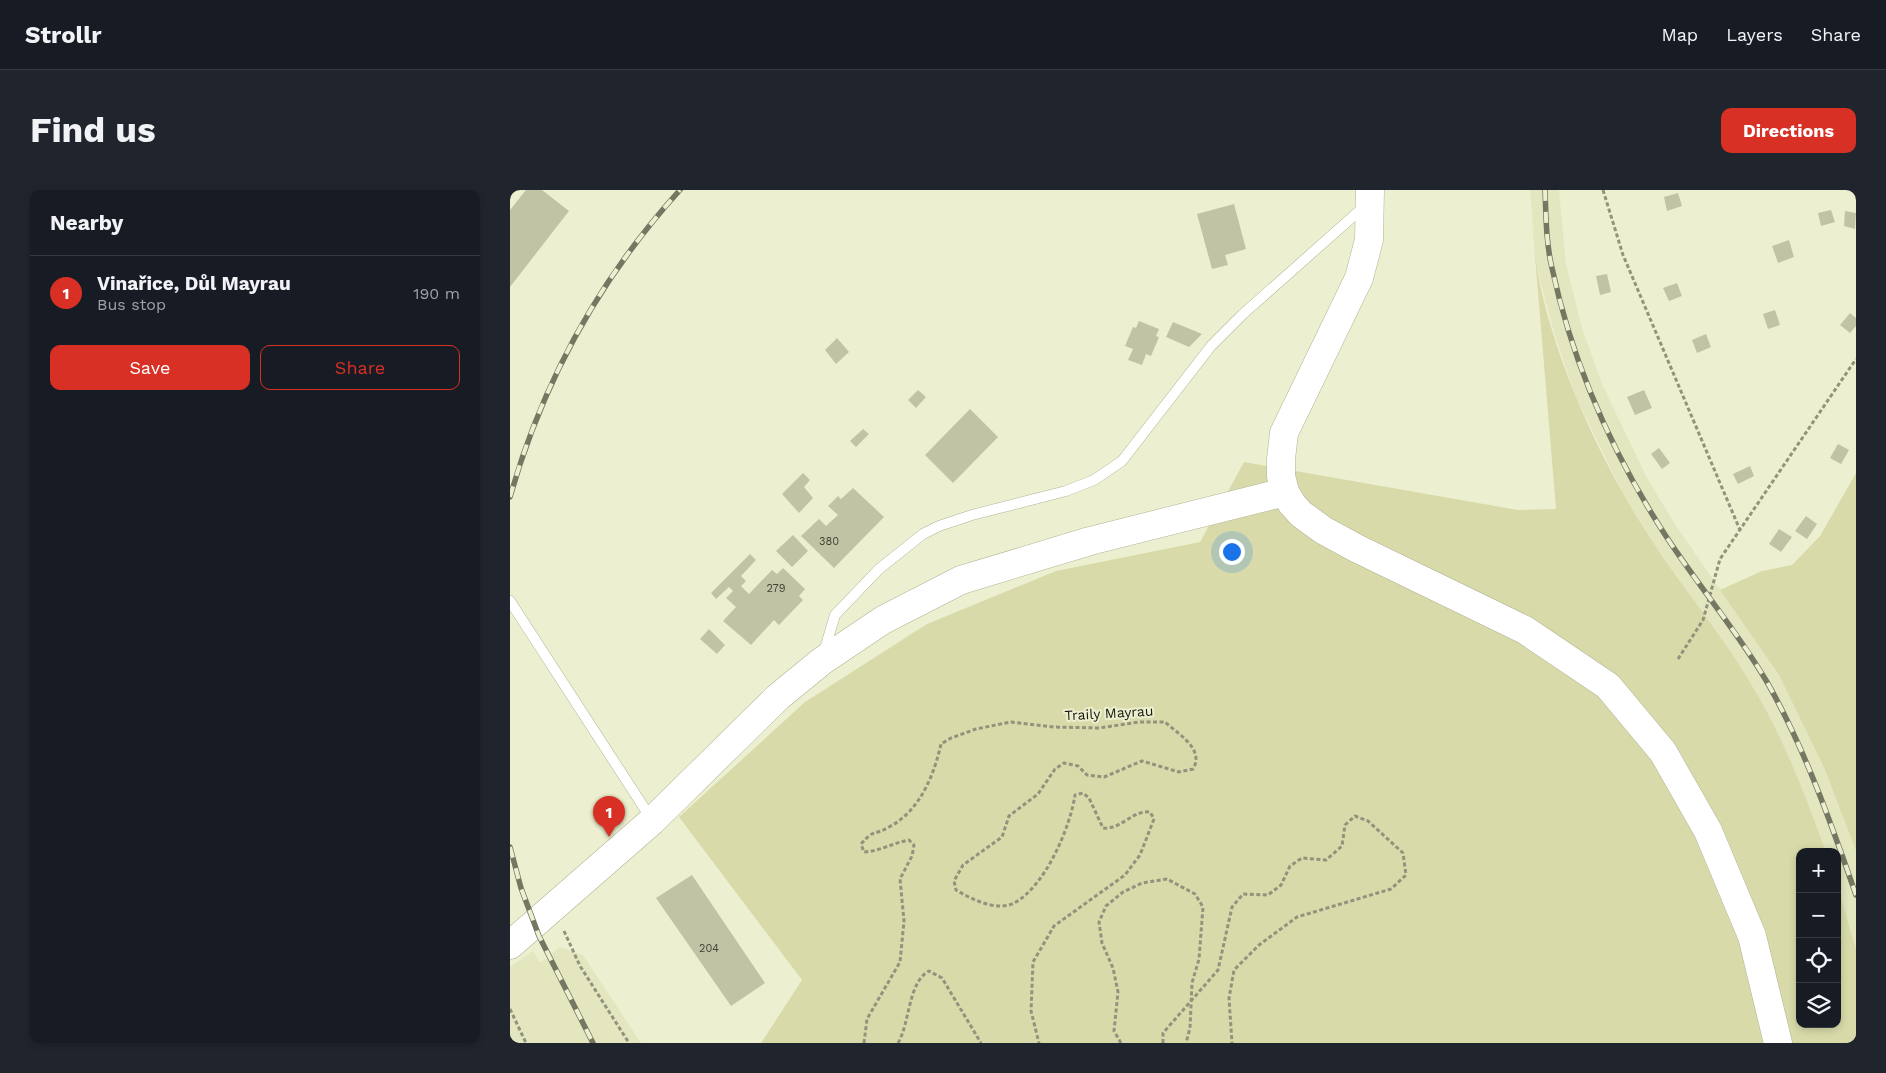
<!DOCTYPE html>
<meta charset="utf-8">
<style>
:root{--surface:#171b24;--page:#20242c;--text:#f1f3f6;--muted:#9ea1a6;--line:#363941;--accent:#d93025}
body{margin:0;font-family:"Work Sans",sans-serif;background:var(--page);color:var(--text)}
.controls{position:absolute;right:15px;bottom:15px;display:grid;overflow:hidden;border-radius:10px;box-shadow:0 2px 8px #0003}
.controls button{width:45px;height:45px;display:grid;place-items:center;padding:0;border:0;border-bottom:1px solid var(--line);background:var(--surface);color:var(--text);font:25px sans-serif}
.you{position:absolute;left:721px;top:361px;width:18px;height:18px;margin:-12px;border:4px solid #fff;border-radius:50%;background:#1a73e8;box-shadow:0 0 0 8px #1a73e833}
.badge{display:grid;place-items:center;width:32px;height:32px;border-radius:50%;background:var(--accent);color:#fff;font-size:16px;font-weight:700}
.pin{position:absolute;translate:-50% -41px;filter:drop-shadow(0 1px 2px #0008)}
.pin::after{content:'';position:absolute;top:26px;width:18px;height:15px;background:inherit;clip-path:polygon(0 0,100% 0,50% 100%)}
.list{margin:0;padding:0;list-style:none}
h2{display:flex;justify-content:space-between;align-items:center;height:65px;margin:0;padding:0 20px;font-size:21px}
h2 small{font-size:16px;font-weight:400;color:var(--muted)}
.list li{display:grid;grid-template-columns:32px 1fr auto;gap:15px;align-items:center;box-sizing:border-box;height:75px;padding:0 20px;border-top:1px solid var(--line)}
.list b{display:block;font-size:19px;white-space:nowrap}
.list p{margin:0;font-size:16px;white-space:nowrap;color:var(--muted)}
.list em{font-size:16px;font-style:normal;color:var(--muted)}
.actions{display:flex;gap:10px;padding:15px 20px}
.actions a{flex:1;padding:11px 0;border:1px solid var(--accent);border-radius:10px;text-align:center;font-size:18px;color:var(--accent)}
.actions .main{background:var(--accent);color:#fff}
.icon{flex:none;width:28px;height:28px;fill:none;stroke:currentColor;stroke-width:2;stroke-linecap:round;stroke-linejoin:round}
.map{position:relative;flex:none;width:1346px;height:853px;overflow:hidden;border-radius:10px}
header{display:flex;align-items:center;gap:30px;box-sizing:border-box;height:70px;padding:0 25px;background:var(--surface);border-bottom:1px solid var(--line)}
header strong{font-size:24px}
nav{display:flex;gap:28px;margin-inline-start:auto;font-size:18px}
.intro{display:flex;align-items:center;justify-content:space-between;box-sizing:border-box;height:120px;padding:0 30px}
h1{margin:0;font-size:35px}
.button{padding:12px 22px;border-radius:10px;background:var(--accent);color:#fff;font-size:18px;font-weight:700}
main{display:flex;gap:30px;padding:0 30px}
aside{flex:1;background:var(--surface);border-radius:10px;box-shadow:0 2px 8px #0003}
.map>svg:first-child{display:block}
</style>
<header>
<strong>Strollr</strong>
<nav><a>Map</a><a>Layers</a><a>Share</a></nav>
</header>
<div class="intro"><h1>Find us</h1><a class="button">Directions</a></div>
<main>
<aside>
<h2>Nearby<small></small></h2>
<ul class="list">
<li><span class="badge">1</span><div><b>Vinařice, Důl Mayrau</b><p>Bus stop</p></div><em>190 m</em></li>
</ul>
<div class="actions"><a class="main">Save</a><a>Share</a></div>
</aside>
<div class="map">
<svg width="1346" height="853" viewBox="0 0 1346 853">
<rect width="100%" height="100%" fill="#edf0d0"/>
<path fill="#e4e6bf" d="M1020,0H1049L1056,74L1072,138L1092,194L1137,288L1165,334L1269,485L1315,580L1346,661V758L1327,695V662H1316L1288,592L1244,499L1141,349L1112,302L1065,205L1045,146L1027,79Z
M50,757L73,765L131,853H0V777L23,761L30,773Z"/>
<path fill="#d8dba9" d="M1022,30C1024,46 1025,63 1027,79C1043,169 1091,273 1141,349C1174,400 1214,447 1244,499C1274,549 1296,607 1316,662H1290V834H1327V695L1346,758V853H251L292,790L169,627L295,512L417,434L546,381L690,352L734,272L1008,320L1046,319Z
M1346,283V661L1315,580L1269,485L1210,400L1252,381L1282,375L1310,346Z"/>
<path fill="#c1c3a5" d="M16,0H32L59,21L0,97V20Z
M1168,3L1172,16L1157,21L1154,7Z
M724,14L736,59L715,65L718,75L702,79L687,24Z
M1321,20L1325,32L1311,36L1308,23Z
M1335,21L1346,23L1345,39L1334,36Z
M1279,50L1284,67L1268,73L1262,56Z
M1097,84L1101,102L1090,105L1086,86Z
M1167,93L1172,106L1159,111L1153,98Z
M1265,120L1270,135L1258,139L1253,124Z
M1340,123L1346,128V136L1340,143L1330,135Z
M629,131L649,139L646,146L649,147L641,166L636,164L632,175L618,170L623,159L615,156L623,137L626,138Z
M663,132L692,144L679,157L656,147Z
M1196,144L1201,157L1187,163L1182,150Z
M327,148L339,162L326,174L315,160Z
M408,200L416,207L406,218L398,210Z
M1134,200L1142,218L1125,225L1117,207Z
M460,219L488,247L443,293L415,265Z
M353,239L359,244L346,257L340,251Z
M1328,254L1339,260L1331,274L1320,268Z
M1149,258L1160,273L1152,279L1141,264Z
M1240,276L1244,286L1228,294L1223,284Z
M293,283L300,290L294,297L303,308L289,323L272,304Z
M343,298L374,327L324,378L291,346L309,329L316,336L328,325L318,316L328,306L331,309Z
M1296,326L1307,334L1297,349L1285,341Z
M1269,339L1282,347L1271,362L1259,354Z
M283,345L298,361L282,377L266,361Z
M240,364L246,370L231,386L236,391L231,396L239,404L262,380L267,384L273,378L295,399L289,406L293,410L269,435L264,430L241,455L213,431L226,417L216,408L223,401L219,397L206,409L201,403Z
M199,439L215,455L207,464L190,449Z
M182,685L255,793L221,816L146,708Z"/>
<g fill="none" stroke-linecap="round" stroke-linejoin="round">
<defs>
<path id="lane" d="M0,411L142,630
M314,462L325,425L369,379L413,344L429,336L462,325L556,301L584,290L612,271L701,156L733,124L856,15"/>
<path id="secondary" d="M860,0L859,50L849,88L774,243L771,269V286L775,302L782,314L791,324L813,340L846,358L1015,440L1098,496L1153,562L1198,641L1242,746L1268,853
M0,755L142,631L268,507L312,471L373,430L451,390L580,351L775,302"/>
</defs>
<use href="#lane" stroke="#b1b395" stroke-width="11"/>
<use href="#secondary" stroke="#b1b395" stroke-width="29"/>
<path stroke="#91937c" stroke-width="3" stroke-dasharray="4 2.5" stroke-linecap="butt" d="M1093,0L1113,65L1230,340
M1168,469L1193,430L1210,369L1346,169
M54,741L70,776L119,853
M0,819L16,853
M354,853L357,829L390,772L394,731L390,689L402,666L404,655L399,650C383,653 370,661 354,662L351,654C365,638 364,646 379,637C410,621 424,585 431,554L441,548L466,539L501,532L544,537L589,538L629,532H655C668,544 695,559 683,579L669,582L632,571L594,587L577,585L568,576L554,573L545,579L528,604L499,626L492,647L453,675L444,691L446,700C461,709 487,722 504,713C535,697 560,638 565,605L573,603L579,608L593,638C611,640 622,620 640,622L644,629L630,665L615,685L544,736L523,772L521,821L529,853
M388,853C400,833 398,792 419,781L432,788L471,853
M611,853L604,841L608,802L603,778L592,753L589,732L596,716L613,702L632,693L657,689L685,704L693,717L689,769L682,793L680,838L676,853
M653,853V843L708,780L722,717L733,704L758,705L771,695L780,676L792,668L816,670L832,656L835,635L845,626L858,631L893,663L896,685L881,699L787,727L749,755L724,780L719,808L722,853"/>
<use href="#lane" stroke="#fff" stroke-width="10"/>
<use href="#secondary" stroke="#fff" stroke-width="28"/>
<defs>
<path id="rail" d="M1035,0C1036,26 1036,53 1042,78C1062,171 1101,260 1152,340C1185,392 1226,439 1257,492C1295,559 1321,633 1346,705
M0,307C33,191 89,89 170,0
M0,657L11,698L29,746L83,853"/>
</defs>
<use href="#rail" stroke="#757762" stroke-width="5.5"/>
<use href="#rail" stroke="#edf0d0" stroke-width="4" stroke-dasharray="11" stroke-linecap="butt"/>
</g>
<g text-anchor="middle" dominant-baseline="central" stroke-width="4" stroke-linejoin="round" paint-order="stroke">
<g font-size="11" fill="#424333">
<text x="319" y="351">380</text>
<text x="266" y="398">279</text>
<text x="199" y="758">204</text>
</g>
<g font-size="14" fill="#18180d" stroke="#edf0d0">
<text transform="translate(599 523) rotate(-3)">Traily Mayrau</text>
</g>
</g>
</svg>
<div class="controls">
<button>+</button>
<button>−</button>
<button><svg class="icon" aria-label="locate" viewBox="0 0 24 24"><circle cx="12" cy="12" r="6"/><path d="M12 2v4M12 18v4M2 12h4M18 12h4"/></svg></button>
<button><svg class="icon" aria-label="layers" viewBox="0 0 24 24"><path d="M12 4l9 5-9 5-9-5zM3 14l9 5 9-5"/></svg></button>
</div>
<div class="you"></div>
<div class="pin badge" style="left:99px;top:647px">1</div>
</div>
</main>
